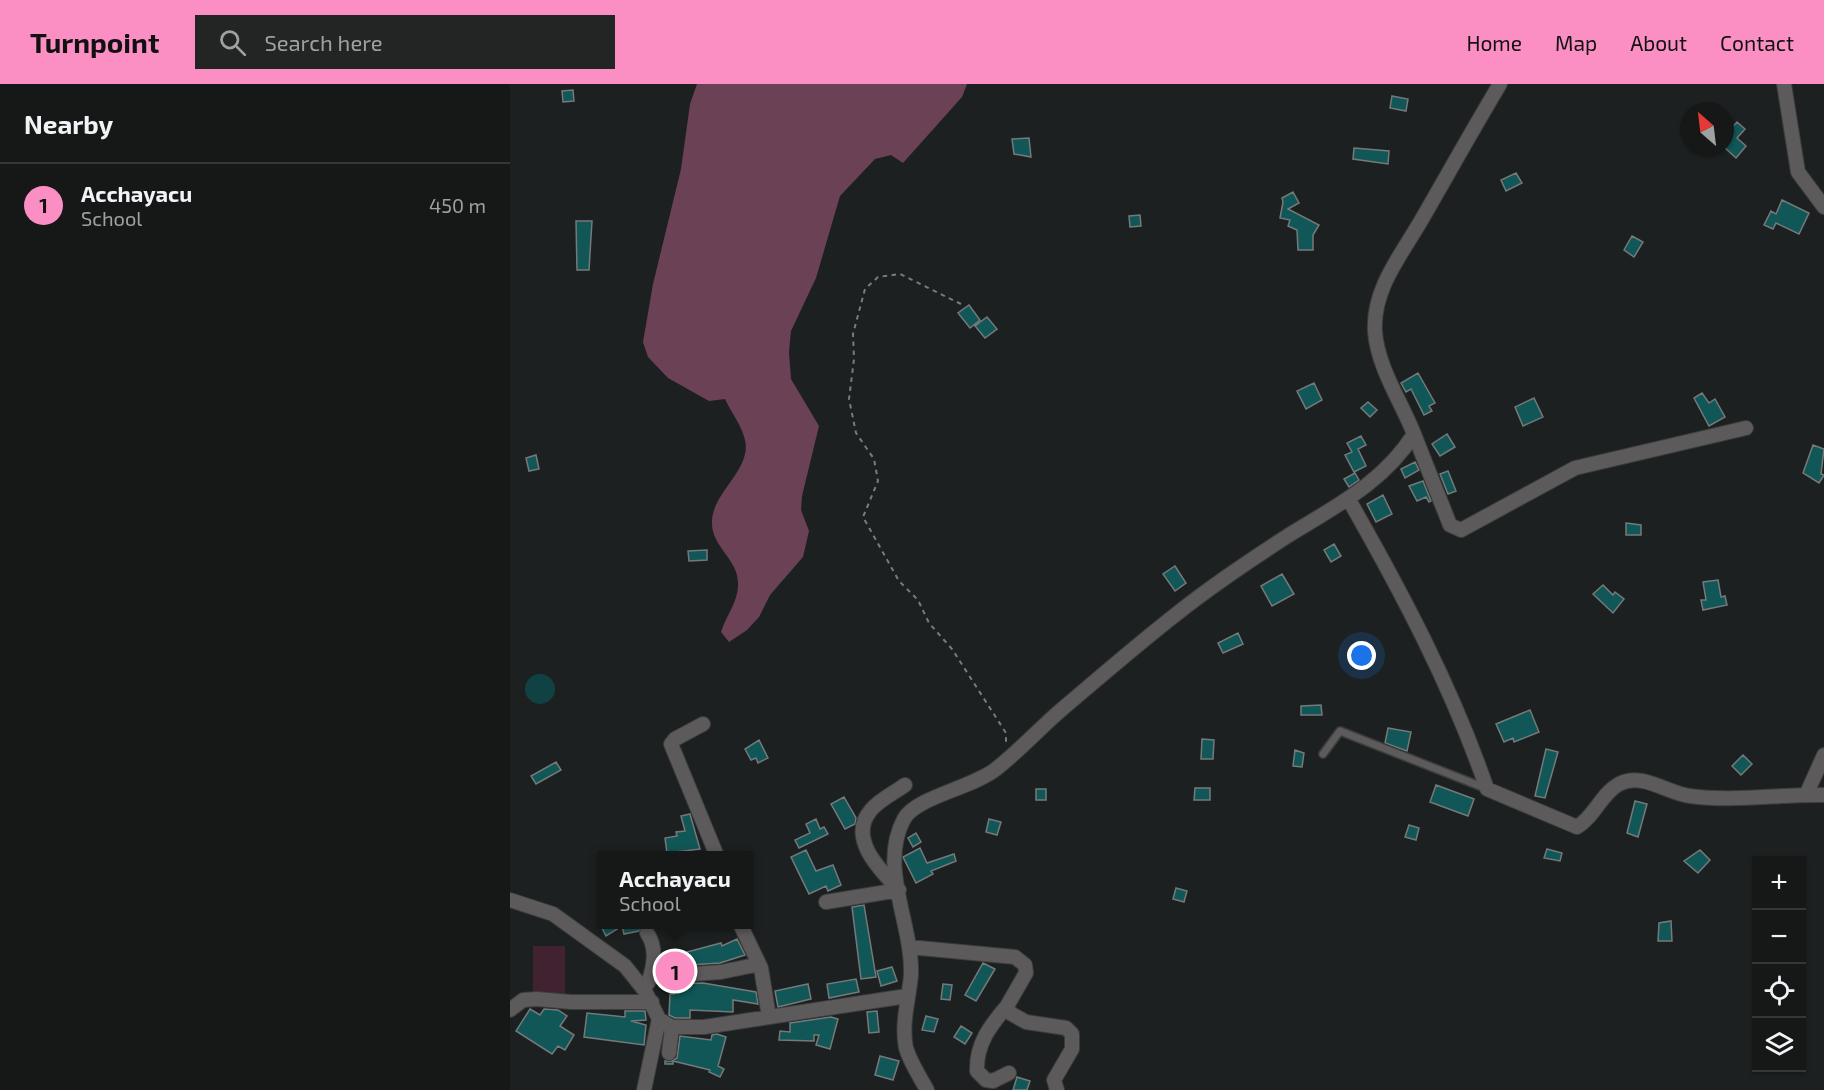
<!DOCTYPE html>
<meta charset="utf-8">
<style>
:root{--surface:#161818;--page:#232525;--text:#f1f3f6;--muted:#9ea0a2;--line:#353737;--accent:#fb8fc4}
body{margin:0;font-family:"Exo 2",sans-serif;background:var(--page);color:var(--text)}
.controls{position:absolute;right:18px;bottom:18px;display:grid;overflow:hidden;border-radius:0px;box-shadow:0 2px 4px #0004}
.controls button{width:54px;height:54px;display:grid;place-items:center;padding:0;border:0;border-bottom:2px solid var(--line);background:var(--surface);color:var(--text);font:30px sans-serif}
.compass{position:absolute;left:1170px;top:18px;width:54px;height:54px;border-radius:50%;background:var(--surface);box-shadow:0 2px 4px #0004;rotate:332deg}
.you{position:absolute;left:852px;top:572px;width:21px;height:21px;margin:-15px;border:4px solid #fff;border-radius:50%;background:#1a73e8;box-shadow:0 0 0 9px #1a73e833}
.badge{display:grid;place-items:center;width:39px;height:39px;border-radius:50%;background:var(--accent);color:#111;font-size:20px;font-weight:700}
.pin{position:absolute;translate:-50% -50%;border:3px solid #fff;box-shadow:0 2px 6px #0006}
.popup{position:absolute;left:87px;top:767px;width:156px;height:78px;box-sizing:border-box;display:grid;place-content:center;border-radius:0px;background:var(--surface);filter:drop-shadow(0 2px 4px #0005);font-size:20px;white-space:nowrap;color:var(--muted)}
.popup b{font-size:22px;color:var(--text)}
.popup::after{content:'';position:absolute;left:50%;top:100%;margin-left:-12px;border:12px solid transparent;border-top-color:var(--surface)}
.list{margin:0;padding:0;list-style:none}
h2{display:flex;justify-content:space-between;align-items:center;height:78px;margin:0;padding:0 24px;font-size:26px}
h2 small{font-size:20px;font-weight:400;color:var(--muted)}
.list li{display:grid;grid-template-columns:39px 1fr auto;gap:18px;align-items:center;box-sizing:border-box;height:84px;padding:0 24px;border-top:2px solid var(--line)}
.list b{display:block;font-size:22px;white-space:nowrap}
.list p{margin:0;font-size:20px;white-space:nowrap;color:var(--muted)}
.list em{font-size:20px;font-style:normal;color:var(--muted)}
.icon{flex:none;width:33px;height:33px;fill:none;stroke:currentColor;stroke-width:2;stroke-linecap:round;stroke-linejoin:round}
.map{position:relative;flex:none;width:1314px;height:1006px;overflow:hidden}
header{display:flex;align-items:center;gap:36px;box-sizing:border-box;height:84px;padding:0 30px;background:var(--accent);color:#111}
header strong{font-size:28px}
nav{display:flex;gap:33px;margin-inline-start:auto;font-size:21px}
.search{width:420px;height:54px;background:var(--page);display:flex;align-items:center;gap:15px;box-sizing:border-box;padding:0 21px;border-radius:0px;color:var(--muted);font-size:22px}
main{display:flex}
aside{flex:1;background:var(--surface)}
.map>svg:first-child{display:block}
</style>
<header>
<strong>Turnpoint</strong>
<div class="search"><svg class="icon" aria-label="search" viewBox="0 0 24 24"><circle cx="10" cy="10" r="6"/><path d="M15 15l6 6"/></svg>Search here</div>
<nav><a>Home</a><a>Map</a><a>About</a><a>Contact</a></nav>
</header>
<main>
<aside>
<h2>Nearby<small></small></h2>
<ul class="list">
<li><span class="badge">1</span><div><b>Acchayacu</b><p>School</p></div><em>450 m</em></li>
</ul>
</aside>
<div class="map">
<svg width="1314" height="1006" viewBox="0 0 1314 1006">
<rect width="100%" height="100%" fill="#1d2020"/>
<path fill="#402230" d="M23,862H55V912H23Z"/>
<path fill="#6b4155" d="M187,0H457L452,13L393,79L381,71L365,75L330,112L306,194L281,247L279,268L281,295L309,342L292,412L291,426L299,447L293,473L260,511L249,533L237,546L219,558L211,548C216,532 228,518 228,501C229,475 202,464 202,439C201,409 242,386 235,356C232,342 221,328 215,315L199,317L158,294L138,273L133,258L143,200L171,85L180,20Z"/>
<path fill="#104243" d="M15 605a15 15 0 1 1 30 0a15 15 0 1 1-30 0Z"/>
<path fill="#125757" stroke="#757979" stroke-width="1.5" d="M63,6L64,17L53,18L52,7Z
M882,12L898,15L896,27L880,24Z
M1227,38L1235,45L1227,54L1236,62L1226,74L1215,64V51Z
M519,54L521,73L504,70L502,55Z
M844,64L879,67L878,80L843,75Z
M1006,89L1012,99L996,107L991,96Z
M783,108L789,119L778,125L809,141L803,151V166H788L787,146L778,142L780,136L770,134L773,118L772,114Z
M1272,116L1299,129L1289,150L1266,139L1263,145L1254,141L1261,127L1266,130Z
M630,131L631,142L620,143L619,132Z
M66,137H82L79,186H67Z
M1122,152L1133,158L1124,173L1114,166Z
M459,221L470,236L460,244L448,229Z
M477,233L487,245L475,254L465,242Z
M908,289L925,319L919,322L922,327L914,331L901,305L896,308L891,299Z
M804,299L812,316L796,325L787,307Z
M1192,309L1199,319L1205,315L1215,333L1199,342L1184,314Z
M1024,314L1033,333L1013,342L1005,323Z
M858,318L867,326L860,333L851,324Z
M937,350L945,363L930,372L922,360Z
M851,352L856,361L848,365L856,382L844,388L835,371L842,368L837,359Z
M1303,361L1314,365L1311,390L1314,391L1309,399L1293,389Z
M26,371L29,385L19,387L16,374Z
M905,378L909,386L895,394L891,385Z
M938,387L946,407L938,410L930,390Z
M845,389L849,396L839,403L834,395Z
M913,397L921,417L919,418L916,413L907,417L899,402Z
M873,411L882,430L866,438L857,420Z
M1116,439L1131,441V451H1116Z
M824,460L831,472L821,478L814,466Z
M197,466V476L179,477L178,467Z
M665,482L676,499L665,507L653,490Z
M772,490L784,510L762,522L751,502Z
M1208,496L1211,513L1215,512L1217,521L1193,526L1191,516H1196L1193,498Z
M1093,501L1103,511L1105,508L1114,515L1103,529L1083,510Z
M728,549L733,560L713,569L708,559Z
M811,621L812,631H791V622Z
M1020,626L1029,648L1004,658L1003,654L994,658L986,640Z
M878,644L901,648L897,667L875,659Z
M692,655L704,656L703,675H691Z
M249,656L258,674L248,679L246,674L241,676L235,665Z
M1036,665L1048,668L1035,714L1025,712Z
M785,666L794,669L792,683L783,682Z
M1233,671L1242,680L1231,691L1222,682Z
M46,678L51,686L26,700L21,692Z
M926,701L964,715L958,732L920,718Z
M685,704H700V716H684Z
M526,705H536V716H526Z
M334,713L346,734L345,740L335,745L321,720Z
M1125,717L1137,720L1128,753L1117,749Z
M180,730L190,765L157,769L155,754L167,752L166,748L175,747L171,732Z
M306,735L310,745L314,743L318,750L289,764L285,756L300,749L296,740Z
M479,735L491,738L487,751L476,748Z
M899,741L909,744L906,756L895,753Z
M406,749L411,758L403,763L398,754Z
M410,764L417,779L444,770L446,777L421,787L423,790L406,799L393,773Z
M1037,765L1052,769L1050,777L1034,774Z
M296,766L306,787L323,781L331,801L318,807L316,802L299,810L281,773Z
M1190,766L1200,776L1188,789L1174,777Z
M666,804L677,807L674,818L663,815Z
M354,821L366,893L351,895L342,823Z
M1161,837L1162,857H1148L1149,839Z
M90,840H135L129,847L114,850L112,842L96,852Z
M227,855L235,871L210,879L179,881L177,868L211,859L212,862Z
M473,879L485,885L466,917L455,911Z
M382,883L387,897L371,902L367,887Z
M346,895L349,908L319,914L317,900Z
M193,899L246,908L248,920L223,916V928L180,926V934H165L159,931L160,910H164L163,900Z
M298,900L301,915L268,923L265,907Z
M433,900L442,901L440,916L431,915Z
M20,925L30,931L34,925L48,926L57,932L50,942L64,951L55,966L48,962L42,970L6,947Z
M115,927H135L136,936L121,937L136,941L134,961L74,953L77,929L115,933Z
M367,927L369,948L359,949L357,928Z
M416,932L428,935L424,948L412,946Z
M321,933L328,935L320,965L306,961L309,951H304V957L269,956L270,947L280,948V939Z
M451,942L462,949L455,960L444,953Z
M207,950L216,953L208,982L214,985L210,993L199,988L200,986L163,977V980H155V977H162L167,974L170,952L201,956L202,951Z
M370,972L389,977L383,996L365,991Z
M507,993L520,997L517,1006H503Z"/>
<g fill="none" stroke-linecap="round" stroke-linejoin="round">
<defs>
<path id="service" d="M813,670L830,647L975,704"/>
<path id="minor" d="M1274,0L1288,88L1314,123
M904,350L940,441L951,446L1065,384L1236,344
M839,416C892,509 942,603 977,705L1067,743C1085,732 1091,710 1109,700C1133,688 1156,709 1180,712C1224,718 1270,710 1314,711
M193,640L165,655L161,660L207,772
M1296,711L1314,671
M389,806C370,786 337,754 361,726C369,716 384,709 395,701
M0,816L43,830L115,882L135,907L149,935L134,1006
M316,818L389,806
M230,840L251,884L259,933
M137,849C147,863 144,883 138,899
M399,863L505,873L515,881L516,889L497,922L500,929L516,938L556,944L562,950V965L544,996L547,1006
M140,893L211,888L245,881
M497,922C480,942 466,960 467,987L476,996L483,997L499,989
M0,926L13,916L27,915L61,918H142
M149,935L162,943H194L397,912
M159,969L162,943
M417,1006C410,993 400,978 396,964C391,939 399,915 401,891C403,840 368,783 394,735C406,713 462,704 486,685C509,667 529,645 551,626C590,593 629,559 669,528C704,500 742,475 779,451C826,422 874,398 904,350C891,317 868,284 865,248C862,205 892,170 912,135C938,90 963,45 990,0"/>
</defs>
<use href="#service" stroke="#3b3d3d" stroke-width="10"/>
<use href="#minor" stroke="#3b3d3d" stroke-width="16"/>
<path stroke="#7a7c7c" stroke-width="2" stroke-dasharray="4.5 4.5" stroke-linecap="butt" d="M451,220L390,190L368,193L355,205L343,250L344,275L339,315L346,349L364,375L368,397L353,433L389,497L408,516L419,539L442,565L496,649V660"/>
<use href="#service" stroke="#5c5a5b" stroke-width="7"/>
<use href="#minor" stroke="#5c5a5b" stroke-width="14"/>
</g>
</svg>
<div class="controls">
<button>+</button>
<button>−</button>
<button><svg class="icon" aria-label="locate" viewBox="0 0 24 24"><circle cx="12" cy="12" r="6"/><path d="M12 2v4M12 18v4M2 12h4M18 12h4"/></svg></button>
<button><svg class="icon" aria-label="layers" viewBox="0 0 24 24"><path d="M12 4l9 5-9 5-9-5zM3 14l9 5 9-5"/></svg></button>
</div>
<svg class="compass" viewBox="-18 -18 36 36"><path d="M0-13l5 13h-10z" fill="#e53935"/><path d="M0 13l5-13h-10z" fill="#9ea0a2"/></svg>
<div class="you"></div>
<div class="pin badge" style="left:165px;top:887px">1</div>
<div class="popup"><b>Acchayacu</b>School</div>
</div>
</main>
